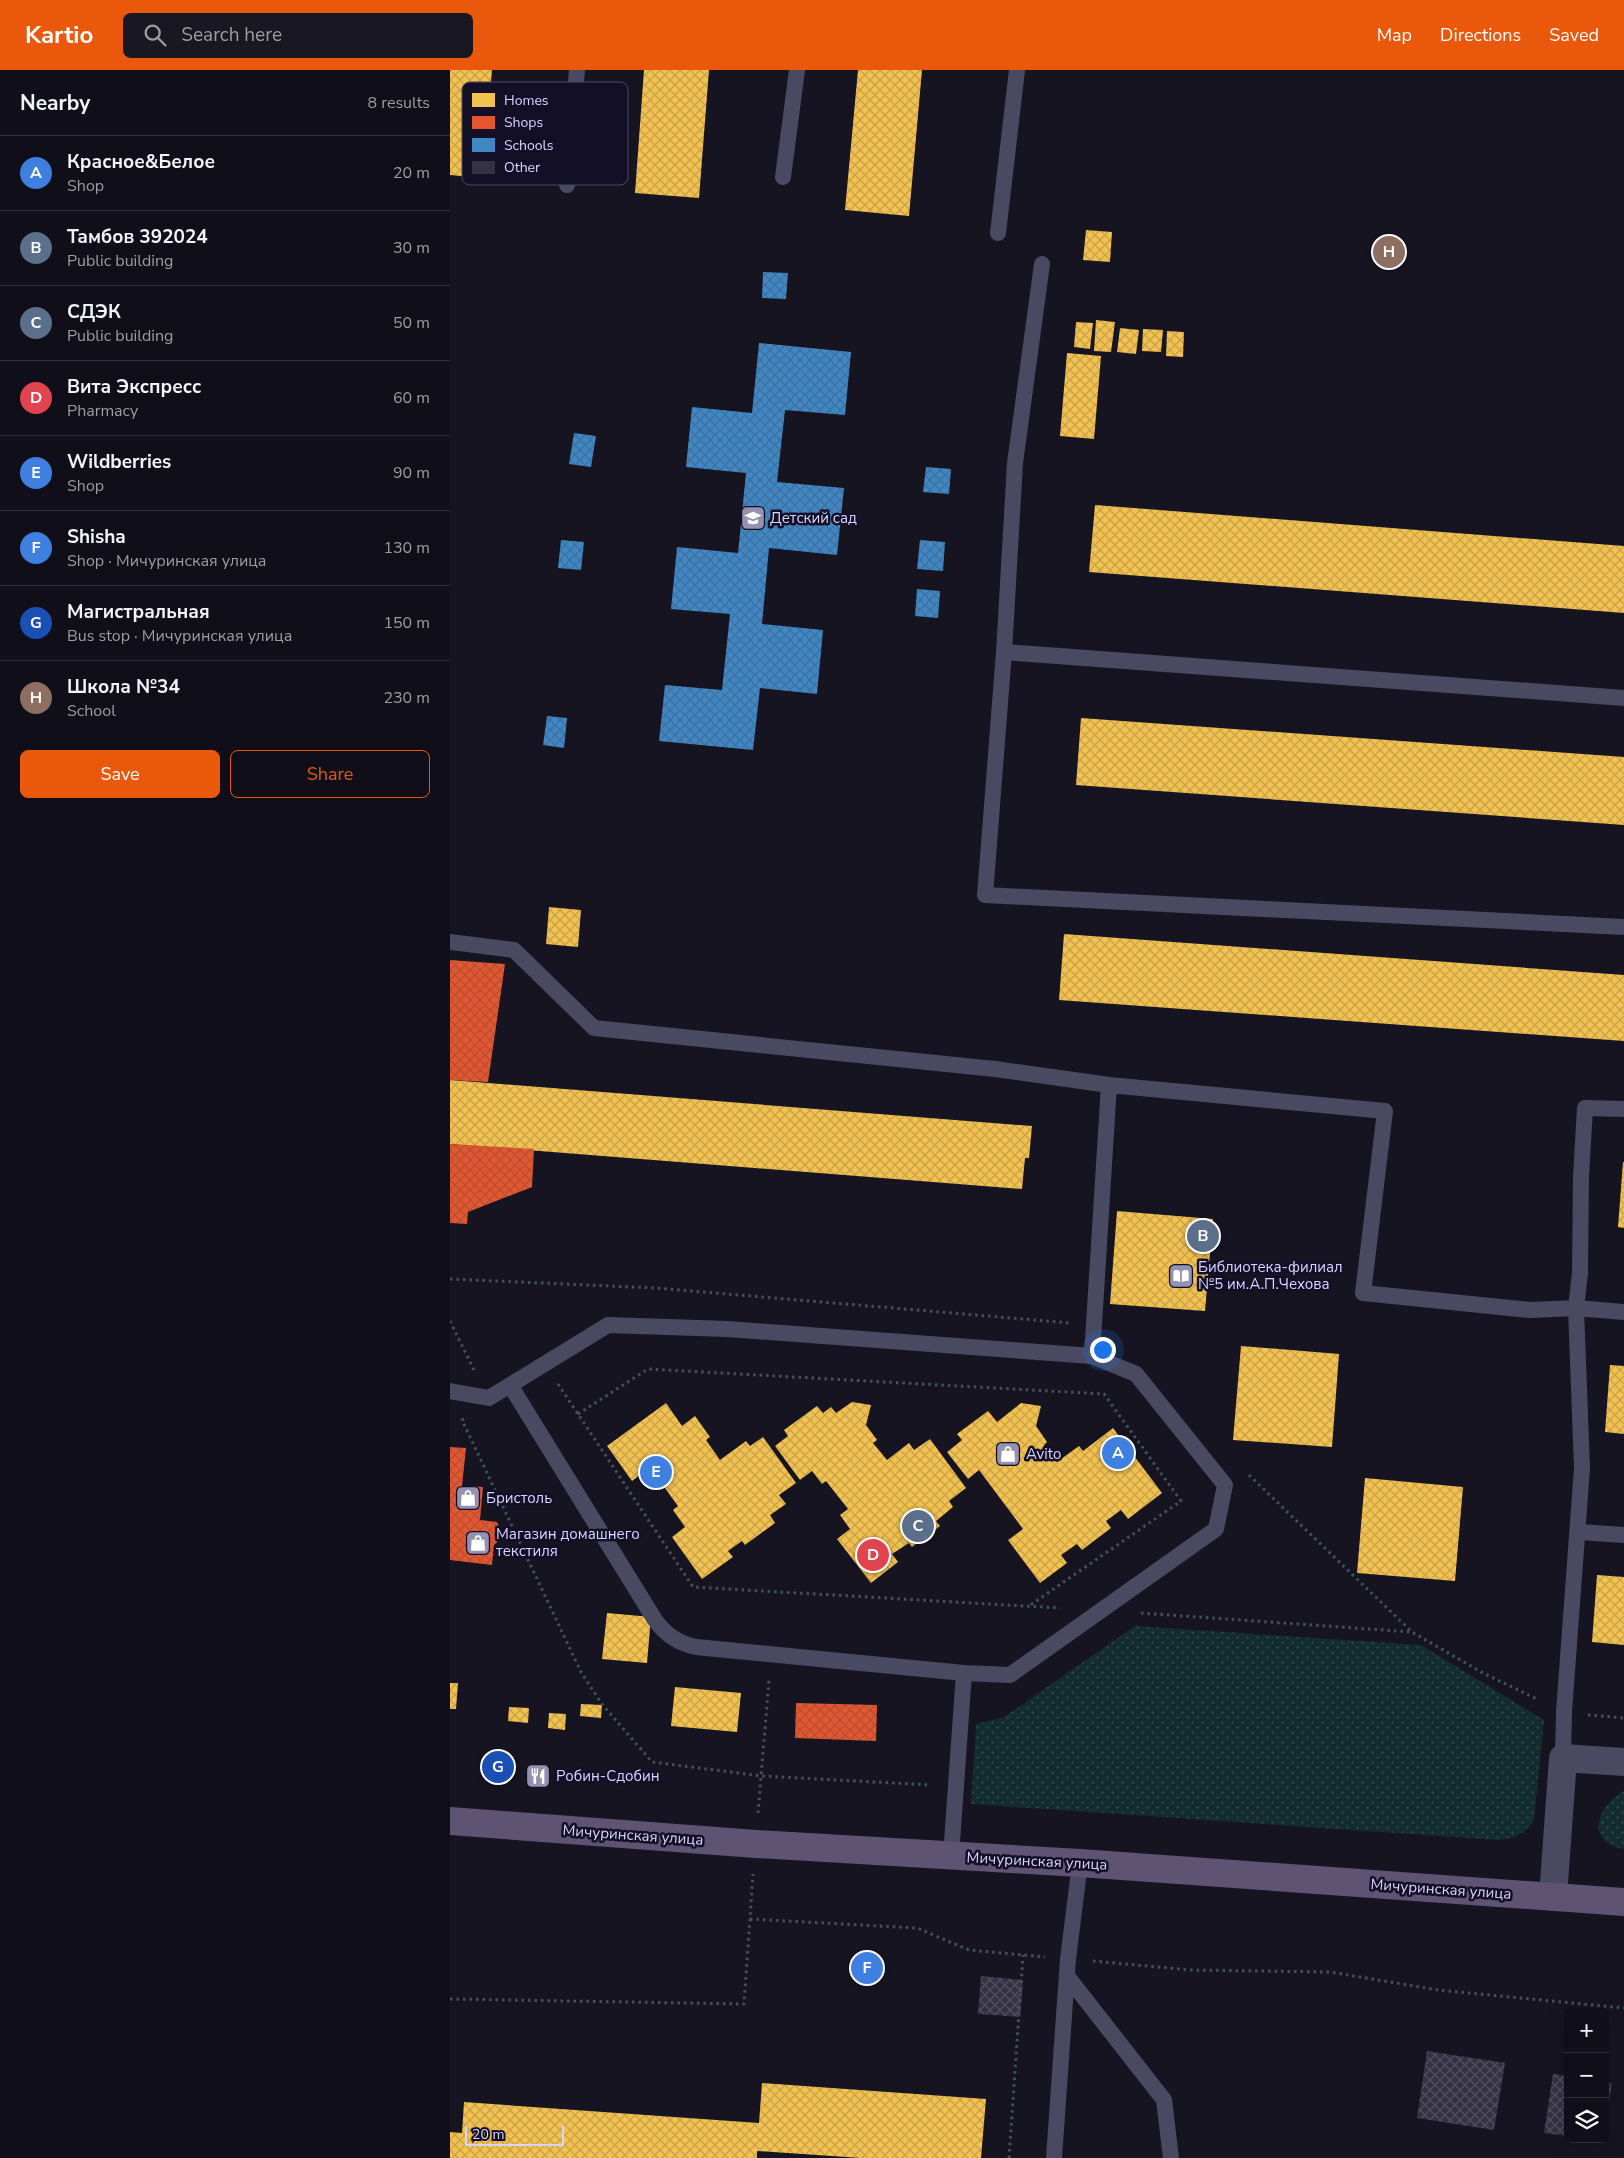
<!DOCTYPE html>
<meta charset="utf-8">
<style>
:root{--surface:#100f19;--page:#191822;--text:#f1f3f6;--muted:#9c9ca2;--line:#302f38;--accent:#ea580c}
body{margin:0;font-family:"Nunito Sans",sans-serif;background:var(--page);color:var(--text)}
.controls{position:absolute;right:15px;bottom:15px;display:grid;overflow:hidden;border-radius:8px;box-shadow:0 5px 20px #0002}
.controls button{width:45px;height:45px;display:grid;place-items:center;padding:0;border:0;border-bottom:1px solid var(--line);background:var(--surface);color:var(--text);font:25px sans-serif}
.scale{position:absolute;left:15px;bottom:12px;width:99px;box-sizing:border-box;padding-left:5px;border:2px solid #d9d4ff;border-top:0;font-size:14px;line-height:18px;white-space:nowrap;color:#d9d4ff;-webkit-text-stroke:4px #130f26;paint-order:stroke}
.you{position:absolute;left:652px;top:1279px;width:18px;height:18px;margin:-12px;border:4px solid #fff;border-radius:50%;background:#1a73e8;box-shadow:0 0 0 8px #1a73e833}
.badge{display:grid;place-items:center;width:32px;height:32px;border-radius:50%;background:var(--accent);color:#fff;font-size:16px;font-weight:700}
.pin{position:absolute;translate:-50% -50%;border:2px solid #fff;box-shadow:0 1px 5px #0006}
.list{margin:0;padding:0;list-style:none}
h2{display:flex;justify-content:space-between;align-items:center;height:65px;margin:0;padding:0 20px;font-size:21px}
h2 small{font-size:16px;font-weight:400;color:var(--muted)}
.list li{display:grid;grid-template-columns:32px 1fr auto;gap:15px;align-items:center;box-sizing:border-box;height:75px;padding:0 20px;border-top:1px solid var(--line)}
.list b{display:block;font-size:19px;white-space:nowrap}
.list p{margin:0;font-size:16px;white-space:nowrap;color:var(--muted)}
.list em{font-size:16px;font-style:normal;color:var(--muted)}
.actions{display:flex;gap:10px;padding:15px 20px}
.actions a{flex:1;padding:11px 0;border:1px solid var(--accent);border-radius:8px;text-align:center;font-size:18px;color:var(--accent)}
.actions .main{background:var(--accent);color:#fff}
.icon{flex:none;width:28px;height:28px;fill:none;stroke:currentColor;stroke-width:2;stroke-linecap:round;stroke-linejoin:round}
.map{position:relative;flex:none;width:1174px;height:2088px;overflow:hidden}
header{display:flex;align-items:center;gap:30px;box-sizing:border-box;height:70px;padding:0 25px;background:var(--accent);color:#fff}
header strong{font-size:24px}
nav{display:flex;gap:28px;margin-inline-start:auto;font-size:18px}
.search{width:350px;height:45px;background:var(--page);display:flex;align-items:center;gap:12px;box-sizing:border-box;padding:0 18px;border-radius:8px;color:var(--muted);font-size:19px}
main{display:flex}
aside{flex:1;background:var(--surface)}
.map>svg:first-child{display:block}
</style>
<header>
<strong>Kartio</strong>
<div class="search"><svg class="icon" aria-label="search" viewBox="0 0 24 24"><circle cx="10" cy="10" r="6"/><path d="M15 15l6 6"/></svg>Search here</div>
<nav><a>Map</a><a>Directions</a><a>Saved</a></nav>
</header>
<main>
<aside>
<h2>Nearby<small>8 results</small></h2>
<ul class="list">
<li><span class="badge" style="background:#3f7fe0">A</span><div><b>Красное&amp;Белое</b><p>Shop</p></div><em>20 m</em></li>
<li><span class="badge" style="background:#5c6f8a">B</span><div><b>Тамбов 392024</b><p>Public building</p></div><em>30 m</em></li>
<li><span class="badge" style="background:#5c6f8a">C</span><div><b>СДЭК</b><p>Public building</p></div><em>50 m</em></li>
<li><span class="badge" style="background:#e0444e">D</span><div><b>Вита Экспресс</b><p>Pharmacy</p></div><em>60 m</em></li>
<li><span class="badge" style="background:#3f7fe0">E</span><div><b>Wildberries</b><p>Shop</p></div><em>90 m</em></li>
<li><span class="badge" style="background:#3f7fe0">F</span><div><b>Shisha</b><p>Shop · Мичуринская улица</p></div><em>130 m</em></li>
<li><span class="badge" style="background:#1a4fb4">G</span><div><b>Магистральная</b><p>Bus stop · Мичуринская улица</p></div><em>150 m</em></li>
<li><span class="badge" style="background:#8d6e63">H</span><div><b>Школа №34</b><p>School</p></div><em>230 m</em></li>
</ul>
<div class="actions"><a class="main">Save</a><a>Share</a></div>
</aside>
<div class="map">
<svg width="1174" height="2088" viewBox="0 0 1174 2088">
<defs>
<pattern id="grass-dots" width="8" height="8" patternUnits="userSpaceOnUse" patternTransform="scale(1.25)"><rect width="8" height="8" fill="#132c2d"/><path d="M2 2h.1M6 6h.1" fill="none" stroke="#354a4c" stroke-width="1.8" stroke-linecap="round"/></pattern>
<pattern id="homes-cross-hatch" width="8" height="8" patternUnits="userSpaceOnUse" patternTransform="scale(1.25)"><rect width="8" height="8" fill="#f2c14e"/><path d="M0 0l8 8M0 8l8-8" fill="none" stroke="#c6a14e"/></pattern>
<pattern id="shops-cross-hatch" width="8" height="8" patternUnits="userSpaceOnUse" patternTransform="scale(1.25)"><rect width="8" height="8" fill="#e4572e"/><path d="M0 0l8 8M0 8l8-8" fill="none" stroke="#b35037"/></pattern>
<pattern id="schools-cross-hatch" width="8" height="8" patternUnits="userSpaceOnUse" patternTransform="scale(1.25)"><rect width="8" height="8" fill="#3f88c5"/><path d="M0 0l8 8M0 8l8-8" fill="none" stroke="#406f9b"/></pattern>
<pattern id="building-cross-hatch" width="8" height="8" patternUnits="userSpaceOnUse" patternTransform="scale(1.25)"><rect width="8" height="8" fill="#343243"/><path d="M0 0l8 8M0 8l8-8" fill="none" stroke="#514f5f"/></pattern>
</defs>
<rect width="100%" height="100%" fill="#161421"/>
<path fill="url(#grass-dots)" d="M685,1556L971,1575L1094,1650L1084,1750C1075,1764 1066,1768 1049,1770L521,1734L526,1654L554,1647Z
M1174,1721V1779C1160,1777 1152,1771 1148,1758C1150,1740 1159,1730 1174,1721Z"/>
<path fill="url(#homes-cross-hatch)" d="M0,0H42L33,108L0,105Z
M194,0H259L249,128L185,123Z
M408,0H472L459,146L395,140Z
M636,160L662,162L660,192L633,190Z
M646,250L665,252L661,282L644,281Z
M626,252L643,253L640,279L624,277Z
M670,258L689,260L686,284L667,282Z
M693,259L713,260L711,282L692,281Z
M717,261L734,262L733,287L716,286Z
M617,283L651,286L644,369L610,366Z
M645,435L1174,476V543L639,502Z
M631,648L1174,687V755L626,715Z
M99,837L131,840L128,877L96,874Z
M614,864L1174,905V971L609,930Z
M0,1010L582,1056L579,1088H575L572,1119L0,1074Z
M1173,1092H1174V1158L1168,1157Z
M667,1141L763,1149L755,1241L660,1234Z
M791,1276L889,1284L882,1377L783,1370Z
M1160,1295L1174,1296V1364L1155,1362Z
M402,1332L421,1335L416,1355L427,1370L423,1373L437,1390L459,1373L464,1380L480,1369L516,1418L499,1431L503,1437L486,1451L490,1456L462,1477L459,1473L442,1484L448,1492L421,1513L387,1469L400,1459L390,1445L398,1439L376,1411L372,1414L362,1401L350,1410L325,1376L338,1366L334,1360L367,1336L373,1343L381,1337L386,1343Z
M216,1333L232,1356L245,1346L260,1367L256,1370L270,1390L296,1371L300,1376L313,1367L346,1413L329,1425L336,1434L320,1445L325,1453L295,1475L292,1471L278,1481L283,1487L252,1509L222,1467L235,1457L223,1440L228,1436L209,1410L202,1415L194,1402L182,1411L157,1376Z
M571,1333L591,1336L586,1356L597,1372L594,1375L607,1392L629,1376L633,1381L663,1358L712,1423L678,1449L671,1440L656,1451L661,1458L632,1480L627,1474L611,1485L617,1493L590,1513L558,1470L573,1459L529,1400L518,1409L497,1382L512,1370L507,1364L538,1341L547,1352Z
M915,1408L1013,1417L1005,1511L907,1503Z
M1147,1505L1174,1507V1575L1142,1572Z
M157,1543L201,1547L197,1593L152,1589Z
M0,1613H8L6,1639H0Z
M225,1617L291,1623L287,1662L221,1656Z
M131,1634L152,1635L151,1648L130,1646Z
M59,1637L79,1638L78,1653L58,1651Z
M99,1643L116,1644L115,1660L98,1658Z
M312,2013L536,2029L531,2088H411L307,2081V2088H0V2062L12,2063L14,2032L309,2053Z"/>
<path fill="url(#shops-cross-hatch)" d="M0,890L55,894L38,1012L0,1010Z
M0,1074L84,1079L82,1117L18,1142L17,1154L0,1153Z
M0,1377L16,1378L12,1416L33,1417L30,1450L47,1452L54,1466L44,1475L42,1495L0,1490Z
M346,1633L427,1635L426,1671L345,1668Z"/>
<path fill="url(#schools-cross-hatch)" d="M313,202L338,203L336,229L312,228Z
M309,273L401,282L395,345L335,340L327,412L394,418L387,485L319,478L312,554L373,560L367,624L310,618L303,680L209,671L215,615L272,620L280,544L221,539L227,477L288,483L296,403L236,397L242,337L302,343Z
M124,363L146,366L141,397L119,394Z
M476,397L501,399L499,424L473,422Z
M111,470L134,472L131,500L108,498Z
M470,470L495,472L493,501L467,499Z
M467,519L490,521L488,548L465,546Z
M97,646L117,648L114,678L93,675Z"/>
<path fill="url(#building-cross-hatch)" d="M531,1906L573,1910L570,1947L528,1944Z
M977,1981L1055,1993L1044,2060L967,2048Z
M1103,2004L1118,2006V2066L1094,2063Z
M1155,2012L1162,2013L1156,2052H1155Z"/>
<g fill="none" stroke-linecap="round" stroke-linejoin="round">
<path stroke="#44505f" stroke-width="3" stroke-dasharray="2.5 4" stroke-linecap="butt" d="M0,1209L206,1218L620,1253
M0,1251L24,1300
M108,1314L243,1517L610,1538
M128,1344L198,1299L654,1324L731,1431L579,1536
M14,1349L12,1350L131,1602L151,1633L202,1692L312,1706L481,1715
M799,1405L962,1562L1033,1603L1089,1630
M691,1543L962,1562
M1138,1645L1174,1648
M308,1743L319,1610
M300,1849L467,1858L519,1880L595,1887
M643,1891L740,1900L880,1902L988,1920L1174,1938
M0,1929L294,1934L303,1804
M559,2088L573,1885"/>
<path stroke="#4a4962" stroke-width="16" d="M333,107L347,0
M117,115L127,0
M548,163L567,0
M592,194L565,393L554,582L1174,628
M554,582L535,825L1174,857
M0,872L64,880L144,958L545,999L659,1015L935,1041L913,1223L1080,1240L1126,1238L1174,1242
M60,1315L205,1550C216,1565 228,1573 246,1577L514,1603
M0,1321L39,1328L158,1255L277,1259L642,1286L659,1015
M1129,1462L1174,1465
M1113,1688L1114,1642L1132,1398L1126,1238L1130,1203L1131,1107L1135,1038L1174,1039
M501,1786L514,1603L560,1605L766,1459L775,1415L686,1304L642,1286
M617,1906L714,2030L721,2088
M604,2088L618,1889L630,1793"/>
<path stroke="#4a4962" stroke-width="28" d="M1103,1827L1113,1688L1174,1692"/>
<path stroke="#5e5373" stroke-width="28" d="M0,1751L306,1774L630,1793L1174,1832"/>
</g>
<defs>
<symbol id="school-square" viewBox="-11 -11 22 22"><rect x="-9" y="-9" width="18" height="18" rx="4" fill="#9591b1" stroke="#130f26"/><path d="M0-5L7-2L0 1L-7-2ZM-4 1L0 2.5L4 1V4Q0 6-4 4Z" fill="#fff"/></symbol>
<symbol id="library-square" viewBox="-11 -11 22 22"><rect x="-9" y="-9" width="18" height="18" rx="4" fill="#9591b1" stroke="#130f26"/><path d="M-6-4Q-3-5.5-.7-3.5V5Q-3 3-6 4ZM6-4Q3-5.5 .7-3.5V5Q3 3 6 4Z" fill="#fff"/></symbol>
<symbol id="shop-square" viewBox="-11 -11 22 22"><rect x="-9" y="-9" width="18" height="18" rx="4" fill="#9591b1" stroke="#130f26"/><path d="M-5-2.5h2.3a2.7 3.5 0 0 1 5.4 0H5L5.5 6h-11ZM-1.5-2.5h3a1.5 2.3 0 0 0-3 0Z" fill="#fff"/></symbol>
<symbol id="restaurant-square" viewBox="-11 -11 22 22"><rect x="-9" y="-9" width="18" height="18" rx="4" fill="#9591b1" stroke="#130f26"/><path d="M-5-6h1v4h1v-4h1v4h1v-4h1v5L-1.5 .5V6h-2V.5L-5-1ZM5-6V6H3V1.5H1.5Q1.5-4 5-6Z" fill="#fff"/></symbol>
</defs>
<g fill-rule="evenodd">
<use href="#school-square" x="289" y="434" width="28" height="28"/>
<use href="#library-square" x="717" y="1192" width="28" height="28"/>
<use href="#shop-square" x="544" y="1370" width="28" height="28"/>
<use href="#shop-square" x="4" y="1414" width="28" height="28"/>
<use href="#shop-square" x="14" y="1459" width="28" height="28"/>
<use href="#restaurant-square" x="74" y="1692" width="28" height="28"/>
</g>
<g text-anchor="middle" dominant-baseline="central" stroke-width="5" stroke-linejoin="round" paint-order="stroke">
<g font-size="15" fill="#d9d4ff" stroke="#130f26" text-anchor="start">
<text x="320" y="448">Детский сад</text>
<text x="748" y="1197">Библиотека-филиал<tspan x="748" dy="17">№5 им.А.П.Чехова</tspan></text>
<text x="576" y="1384">Avito</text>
<text x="36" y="1428">Бристоль</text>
<text x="46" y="1464">Магазин домашнего<tspan x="46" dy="17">текстиля</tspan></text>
<text x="106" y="1706">Робин-Сдобин</text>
</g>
<g font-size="15" fill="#d9d4ff" stroke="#130f26">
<text transform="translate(183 1765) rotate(4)">Мичуринская улица</text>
<text transform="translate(587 1791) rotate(3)">Мичуринская улица</text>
<text transform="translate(991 1819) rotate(4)">Мичуринская улица</text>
</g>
</g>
<rect x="12" y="12" width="166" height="103" rx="8" fill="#130f26" stroke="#4e4a67" stroke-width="1"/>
<rect x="22" y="23" width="23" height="14" fill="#f2c14e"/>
<rect x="22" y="46" width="23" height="13" fill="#e4572e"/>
<rect x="22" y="68" width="23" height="14" fill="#3f88c5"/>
<rect x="22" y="91" width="23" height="13" fill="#343243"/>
<g font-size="14" fill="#d9d4ff">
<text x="54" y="35">Homes</text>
<text x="54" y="57">Shops</text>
<text x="54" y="80">Schools</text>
<text x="54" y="102">Other</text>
</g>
</svg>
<div class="controls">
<button>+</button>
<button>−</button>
<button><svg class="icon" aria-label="layers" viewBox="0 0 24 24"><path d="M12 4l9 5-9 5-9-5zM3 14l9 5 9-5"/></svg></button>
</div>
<div class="scale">20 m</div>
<div class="you"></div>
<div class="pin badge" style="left:668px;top:1383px;background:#3f7fe0">A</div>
<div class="pin badge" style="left:753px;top:1166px;background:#5c6f8a">B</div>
<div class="pin badge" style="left:468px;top:1456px;background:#5c6f8a">C</div>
<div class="pin badge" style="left:423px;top:1485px;background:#e0444e">D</div>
<div class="pin badge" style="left:206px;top:1402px;background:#3f7fe0">E</div>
<div class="pin badge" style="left:417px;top:1898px;background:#3f7fe0">F</div>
<div class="pin badge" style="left:48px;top:1697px;background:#1a4fb4">G</div>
<div class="pin badge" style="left:939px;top:182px;background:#8d6e63">H</div>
</div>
</main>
